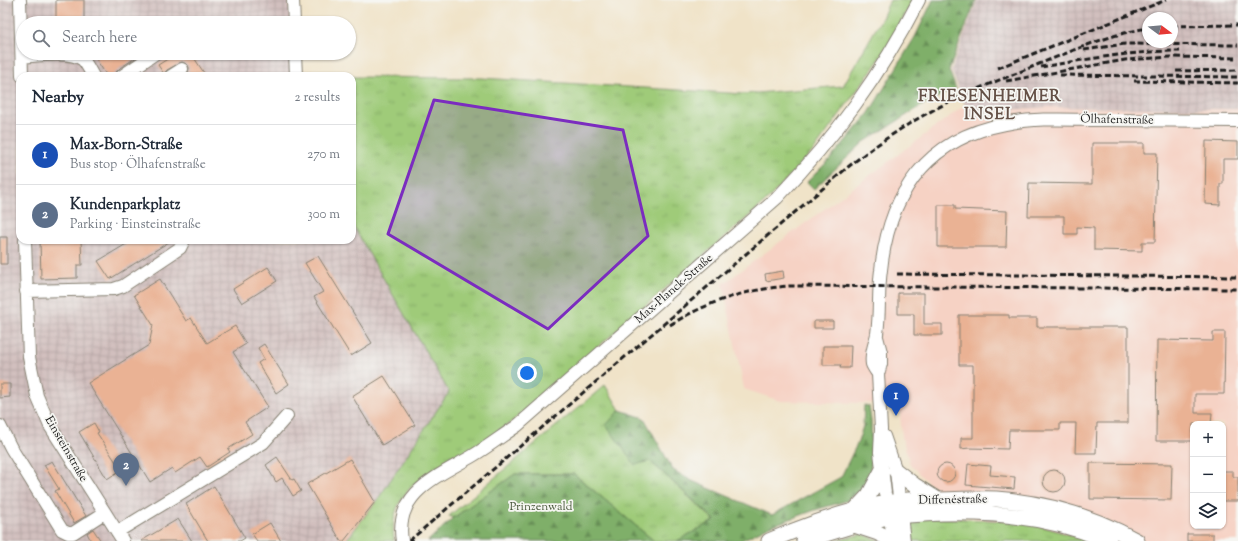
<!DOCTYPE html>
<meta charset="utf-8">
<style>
:root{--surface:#fff;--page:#f2f2f3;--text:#1f2937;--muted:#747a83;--line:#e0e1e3;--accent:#7c3aed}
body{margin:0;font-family:"Sorts Mill Goudy",serif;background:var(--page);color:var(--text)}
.controls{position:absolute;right:12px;bottom:12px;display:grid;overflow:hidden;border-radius:8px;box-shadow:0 1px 3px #0004}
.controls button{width:36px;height:36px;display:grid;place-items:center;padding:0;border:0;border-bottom:1px solid var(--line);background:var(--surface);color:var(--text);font:20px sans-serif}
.compass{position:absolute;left:1142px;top:12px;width:36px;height:36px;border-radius:50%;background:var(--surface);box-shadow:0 1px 3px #0004;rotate:106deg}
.you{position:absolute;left:527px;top:373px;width:14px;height:14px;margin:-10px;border:3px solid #fff;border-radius:50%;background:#1a73e8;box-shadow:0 0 0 6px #1a73e833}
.badge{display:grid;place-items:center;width:26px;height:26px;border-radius:50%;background:var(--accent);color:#fff;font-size:13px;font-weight:700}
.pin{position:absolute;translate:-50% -33px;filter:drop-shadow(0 1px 2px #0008)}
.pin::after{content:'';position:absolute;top:21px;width:14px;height:12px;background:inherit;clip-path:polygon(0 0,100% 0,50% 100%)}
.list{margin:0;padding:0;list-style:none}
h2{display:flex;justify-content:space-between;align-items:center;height:52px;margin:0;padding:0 16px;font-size:17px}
h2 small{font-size:13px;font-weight:400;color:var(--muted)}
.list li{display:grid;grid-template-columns:26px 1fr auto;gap:12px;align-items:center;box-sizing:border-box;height:60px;padding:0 16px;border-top:1px solid var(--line)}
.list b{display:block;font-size:15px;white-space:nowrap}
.list p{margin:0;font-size:13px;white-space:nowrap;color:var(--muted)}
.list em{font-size:13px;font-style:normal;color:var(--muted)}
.icon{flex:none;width:22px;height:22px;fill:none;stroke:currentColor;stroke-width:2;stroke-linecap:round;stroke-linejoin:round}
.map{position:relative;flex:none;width:1238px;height:541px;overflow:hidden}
.search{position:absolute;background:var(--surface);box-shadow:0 1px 3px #0004;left:16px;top:16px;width:340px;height:44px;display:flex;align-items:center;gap:10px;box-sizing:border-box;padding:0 14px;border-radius:22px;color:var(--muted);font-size:15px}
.panel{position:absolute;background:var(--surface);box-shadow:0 1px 3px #0004;left:16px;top:72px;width:340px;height:172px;border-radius:12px}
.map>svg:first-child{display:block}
</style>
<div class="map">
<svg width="1238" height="541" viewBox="0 0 1238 541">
<defs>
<pattern id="industrial-grid" width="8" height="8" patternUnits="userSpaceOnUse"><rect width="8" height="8" fill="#d1bfbe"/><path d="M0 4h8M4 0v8" fill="none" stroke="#b3a4a3"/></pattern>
<pattern id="grass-tufts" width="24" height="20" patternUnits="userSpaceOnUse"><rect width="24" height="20" fill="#9fcb79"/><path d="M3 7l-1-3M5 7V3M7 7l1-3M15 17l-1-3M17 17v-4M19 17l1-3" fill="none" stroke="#88ae68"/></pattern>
<pattern id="forest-firs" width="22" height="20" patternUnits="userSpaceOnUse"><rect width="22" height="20" fill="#7faf69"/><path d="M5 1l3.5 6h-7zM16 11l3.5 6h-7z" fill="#678e56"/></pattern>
</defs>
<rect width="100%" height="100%" fill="#f6f6f2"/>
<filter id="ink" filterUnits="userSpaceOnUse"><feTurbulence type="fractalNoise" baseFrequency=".025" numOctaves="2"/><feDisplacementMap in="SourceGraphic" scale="8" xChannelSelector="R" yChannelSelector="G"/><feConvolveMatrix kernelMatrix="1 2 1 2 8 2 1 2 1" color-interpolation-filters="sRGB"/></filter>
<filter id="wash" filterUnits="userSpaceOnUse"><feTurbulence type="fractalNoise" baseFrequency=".012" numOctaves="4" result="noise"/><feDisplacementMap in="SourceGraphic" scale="16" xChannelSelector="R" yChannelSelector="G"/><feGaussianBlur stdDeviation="0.9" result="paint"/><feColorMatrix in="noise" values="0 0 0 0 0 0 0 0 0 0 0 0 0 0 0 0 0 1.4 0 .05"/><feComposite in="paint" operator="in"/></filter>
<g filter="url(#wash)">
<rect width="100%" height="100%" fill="#f0e3c8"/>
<path fill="#f6d2c4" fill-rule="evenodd" d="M965,105L968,119L1006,110L1046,107L1238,109V541H1094L969,516L926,481L910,464L902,437L899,404L780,401L744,389L723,284ZM1193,424H1223V526H1193Z"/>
<path fill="url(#industrial-grid)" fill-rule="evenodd" d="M0,0H289L291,23H23V53H292L293,76H20V240H352V224L449,392L378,499L346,541H0Z
M977,0H1238V109L1046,107L1006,110L968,119L965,105L951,70ZM1148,18H1172V42H1148Z"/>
<path fill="url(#grass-tufts)" stroke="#5e744a" d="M890,0H913L886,50L814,150L765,202L510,423C495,433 481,443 466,452C429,473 387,489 394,541H346L378,499L449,392L352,224V77L481,78L744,94L843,86L882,18Z
M605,385L620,410L607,425L650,461L715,521L677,541H654L574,474H515L453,518L449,516Z
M901,516L1027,522L1091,541H904Z
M862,534L881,541H836Z"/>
<path fill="url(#forest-firs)" stroke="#4e6642" d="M933,0H976L949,70L956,89L931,100L864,142L814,189L807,182L832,157L869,113L915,37Z
M864,405L869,406L871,421L872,459L869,479L860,491L846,501L815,510L768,527L740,541H677L715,520L650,461L635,465L606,425L620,410L644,418L673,470L692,481L772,515L841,477L858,442L863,426Z
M515,474H574L654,541H428L453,518Z"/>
<g id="blocks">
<path fill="#eab294" d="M56,0H84V23H56Z
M92,53H143L120,68L112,76H107Z
M177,53H191L206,76H185L188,73L189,68L188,65L182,62L167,70L164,74L158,65Z
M1206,141L1238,142V159H1223V184H1220V205L1205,204Z
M1092,143H1144V153H1157L1155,242H1142V251L1094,250V228L1077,227V234H1064V216H1028L1029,183L1092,184Z
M938,205H955V209L1007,211L1006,247H938Z
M0,237H7V264H0Z
M40,240H81L82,265H77V278L41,279Z
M127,240H172L110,279L98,261L128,243Z
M318,256L372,343L351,356L314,297L323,292L305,263Z
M268,267L277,281L242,303L233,289Z
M783,271L784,278L766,281L765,274Z
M160,279L186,321L191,318L207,343L235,326L246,344L233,352L268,407L245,422L252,434L228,449L230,452L207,467L200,457L175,473L172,468L150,482L88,383L149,345L153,325L134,295Z
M898,293H924V324H942V335H914V314H898Z
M959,315H1009V318H1037V327H1128V423H1097L1096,453H1075L1076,423H1060V430H1009L1008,449L969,448L961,449V438H973V365H959Z
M814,321H833V328H814Z
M1213,332H1225L1224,394H1195V413H1212L1211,424H1193V441H1156L1157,340L1213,341Z
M264,344L289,384L276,393L258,363L264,359L258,348Z
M823,346H851L850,368H840L841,365H823Z
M384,376L415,425L382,445L352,396Z
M0,384H10V397L0,398Z
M94,423L99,432L97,433L121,470L107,479L79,432Z
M277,457L292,480L294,479L301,491L293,496L282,478L276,482L266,465Z
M350,459L375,502L344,541H341L307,484Z
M52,461L86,516L74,523L55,491L59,489L44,465Z
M1090,463L1172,464L1171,500L1090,499Z
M968,464L991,466L990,475L1015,477L1014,489L966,485Z
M937 473a9 9 0 1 1 18 0a9 9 0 1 1-18 0Z
M1043 481a11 11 0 1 1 22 0a11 11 0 1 1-22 0Z
M1223,471H1233V477H1238V501H1223Z
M214,486L245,538L240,541H208L186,504Z
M178,519L192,541H141Z
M270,523L281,541H257L252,534Z
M93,529L101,541H91L87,533Z
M1187,534H1213V541H1187Z"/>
</g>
</g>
<g filter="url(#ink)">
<use href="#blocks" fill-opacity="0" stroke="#868072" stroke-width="1"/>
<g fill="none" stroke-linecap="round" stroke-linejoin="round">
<defs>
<path id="minor" d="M20,0L22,76
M293,0L294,23
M295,53L296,76
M22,57C37,56 71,50 83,60C87,64 90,71 93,76
M122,76L156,53
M171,76L182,69
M25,240L29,357L37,396L50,426L123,541
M26,291L114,289L123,286L180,248L184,240
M877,337L881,352V364L878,374L881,429L880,452L885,493L894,541
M878,374C876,371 873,367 872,364C870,353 875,344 877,334C880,313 878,291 881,270C889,194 926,139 1005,124C1038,117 1072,120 1105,120C1149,120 1194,121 1238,121
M0,426L11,448L62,530L68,533H73L104,513
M884,436L896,471L904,541
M117,532L263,443L287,416
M402,541C394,492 439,476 474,455C489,446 503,435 517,426L777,198C836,136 880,76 919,0"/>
<path id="major" d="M896,471L914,485L938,500
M855,510L869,495L882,471
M854,525L878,533L894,541
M769,541C811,523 854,508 899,501C912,499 927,500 941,500C959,500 978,498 996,499C1045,503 1094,517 1137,541
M804,541C832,532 859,522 888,517C900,515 912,515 924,514C987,510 1051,516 1109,541"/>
</defs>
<use href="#minor" stroke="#868072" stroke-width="14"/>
<use href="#major" stroke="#868072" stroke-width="17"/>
<use href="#minor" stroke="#fff" stroke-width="12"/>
<use href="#major" stroke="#fff" stroke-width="15"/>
<path stroke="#1c1c1c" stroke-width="3" stroke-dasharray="6 3" stroke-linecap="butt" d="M1172,26L1238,25
M1084,50L1125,44L1238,45
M1041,67C1088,59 1133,51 1180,51
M998,68L1166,0
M1176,71L1238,70
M1060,75L1238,77
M1006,81L1125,60L1171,57L1238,58
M1134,81L1238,83
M897,274L1238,277
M670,325C707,302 746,289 790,286L1238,289
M409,541L848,167C880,141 917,117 955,99C982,86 1011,76 1039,64C1075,50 1110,34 1148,28"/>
</g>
</g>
<path fill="#7b2cbf" fill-opacity="0.2" stroke="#7b2cbf" stroke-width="3" stroke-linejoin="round" d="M434,100L623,130L648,236L548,329L388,234Z"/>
<g text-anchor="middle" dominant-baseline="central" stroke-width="3.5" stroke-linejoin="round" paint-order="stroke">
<g font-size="12" fill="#1c1c1c" stroke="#f6f6f2">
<text transform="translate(1117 120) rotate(1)">Ölhafenstraße</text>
<text transform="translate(674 289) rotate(-41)">Max-Planck-Straße</text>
<text transform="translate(66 449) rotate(60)">Einsteinstraße</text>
<text transform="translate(953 500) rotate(-1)">Diffenéstraße</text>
</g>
<g font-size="12" fill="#4a593d" stroke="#f6f6f2">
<text x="541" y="507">Prinzenwald</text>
</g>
<g font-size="16" font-weight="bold" letter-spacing="1" fill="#645046" stroke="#f6f6f2">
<text x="990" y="97">FRIESENHEIMER<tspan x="990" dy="18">INSEL</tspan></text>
</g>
</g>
</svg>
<div class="controls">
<button>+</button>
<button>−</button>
<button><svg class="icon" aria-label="layers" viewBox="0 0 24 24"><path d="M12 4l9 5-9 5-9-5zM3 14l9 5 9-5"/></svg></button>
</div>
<svg class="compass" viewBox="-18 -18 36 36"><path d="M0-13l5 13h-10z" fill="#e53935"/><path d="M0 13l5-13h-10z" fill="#747a83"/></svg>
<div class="you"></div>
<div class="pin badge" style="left:896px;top:416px;background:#1a4fb4">1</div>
<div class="pin badge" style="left:126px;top:486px;background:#5c6f8a">2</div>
<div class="search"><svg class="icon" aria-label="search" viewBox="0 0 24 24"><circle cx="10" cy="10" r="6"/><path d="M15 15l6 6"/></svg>Search here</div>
<section class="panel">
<h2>Nearby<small>2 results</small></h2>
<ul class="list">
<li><span class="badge" style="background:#1a4fb4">1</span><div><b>Max-Born-Straße</b><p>Bus stop · Ölhafenstraße</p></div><em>270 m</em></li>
<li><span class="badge" style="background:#5c6f8a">2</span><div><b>Kundenparkplatz</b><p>Parking · Einsteinstraße</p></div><em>300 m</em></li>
</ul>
</section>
</div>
